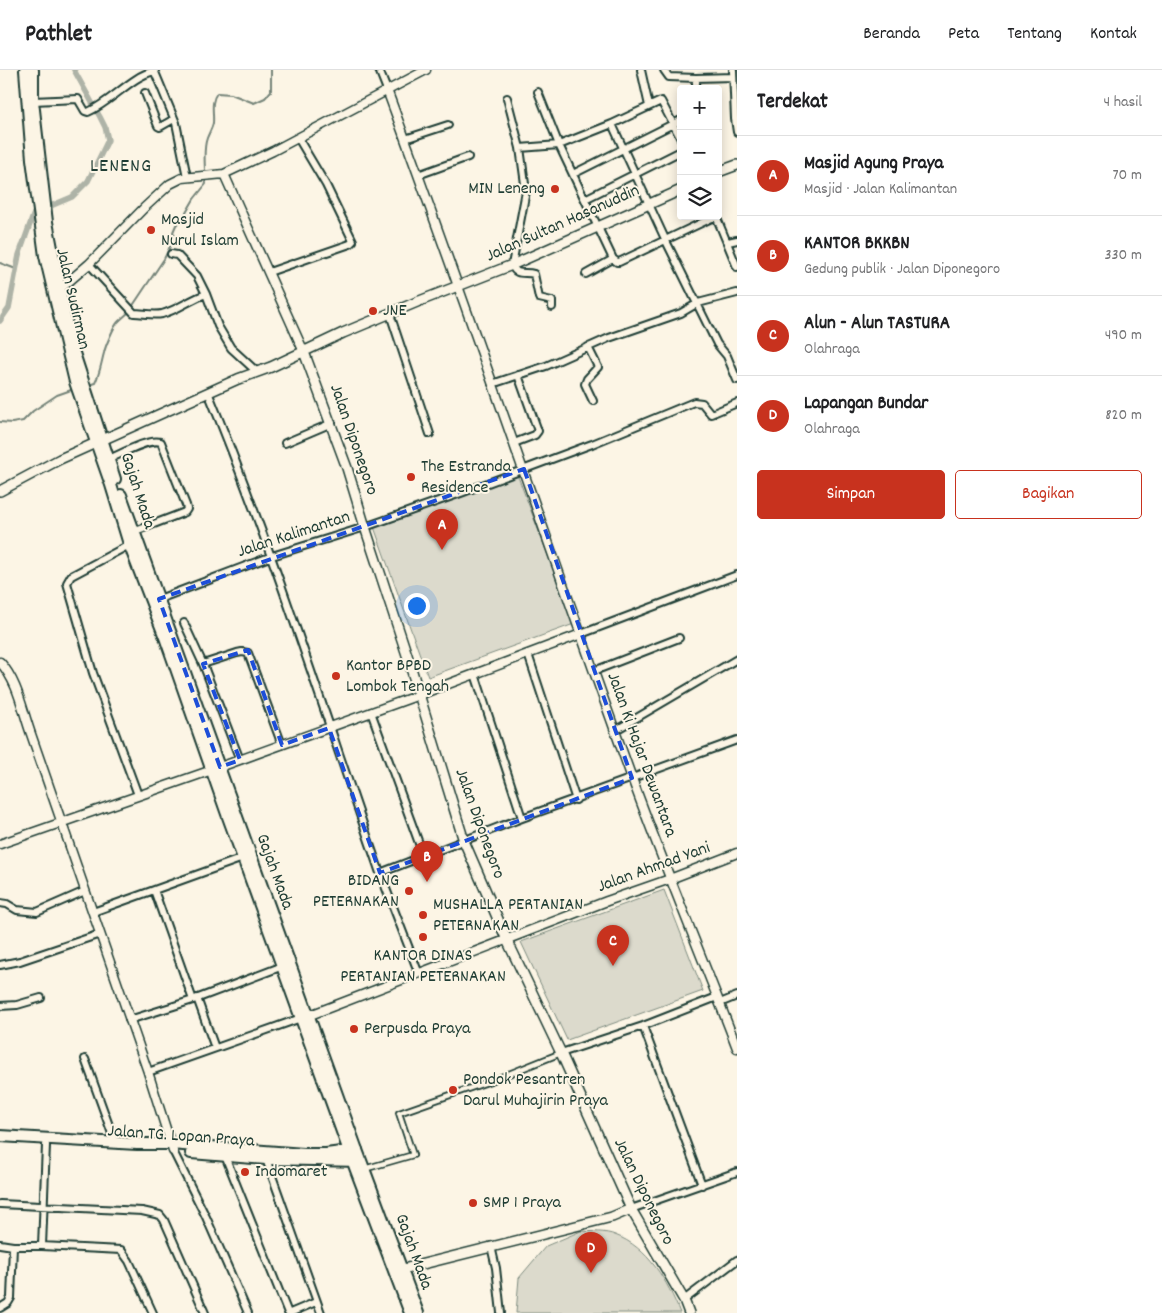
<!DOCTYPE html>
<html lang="id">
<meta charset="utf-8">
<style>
:root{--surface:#fff;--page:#f2f2f2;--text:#202124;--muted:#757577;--line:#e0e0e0;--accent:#c8321e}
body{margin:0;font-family:Dekko,sans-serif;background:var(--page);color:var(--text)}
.controls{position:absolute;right:15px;top:15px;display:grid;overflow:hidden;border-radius:5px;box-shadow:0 2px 12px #0003}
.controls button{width:45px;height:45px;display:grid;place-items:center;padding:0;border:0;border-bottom:1px solid var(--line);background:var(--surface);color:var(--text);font:25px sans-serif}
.you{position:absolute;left:416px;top:535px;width:18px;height:18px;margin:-12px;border:4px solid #fff;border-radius:50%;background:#1a73e8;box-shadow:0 0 0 8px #1a73e833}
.badge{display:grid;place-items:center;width:32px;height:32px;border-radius:50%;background:var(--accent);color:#fff;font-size:16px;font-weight:700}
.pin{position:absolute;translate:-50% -41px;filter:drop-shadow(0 1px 2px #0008)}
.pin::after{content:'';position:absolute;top:26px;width:18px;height:15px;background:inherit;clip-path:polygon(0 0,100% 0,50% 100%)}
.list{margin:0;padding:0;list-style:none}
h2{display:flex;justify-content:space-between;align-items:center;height:65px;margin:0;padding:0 20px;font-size:21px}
h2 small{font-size:16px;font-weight:400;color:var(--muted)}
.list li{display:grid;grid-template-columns:32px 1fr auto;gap:15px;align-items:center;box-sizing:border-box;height:80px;padding:0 20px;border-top:1px solid var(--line)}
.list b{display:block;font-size:19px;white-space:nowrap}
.list p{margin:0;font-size:16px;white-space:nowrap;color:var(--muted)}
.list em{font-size:16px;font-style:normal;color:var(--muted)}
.actions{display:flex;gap:10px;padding:15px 20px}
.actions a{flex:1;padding:11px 0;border:1px solid var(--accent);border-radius:5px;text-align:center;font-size:18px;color:var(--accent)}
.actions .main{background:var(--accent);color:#fff}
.icon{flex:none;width:28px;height:28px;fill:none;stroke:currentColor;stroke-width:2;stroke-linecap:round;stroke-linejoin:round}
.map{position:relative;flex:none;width:737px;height:1243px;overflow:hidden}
header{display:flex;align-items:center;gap:30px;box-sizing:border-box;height:70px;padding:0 25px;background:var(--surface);border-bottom:1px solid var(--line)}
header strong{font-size:24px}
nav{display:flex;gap:28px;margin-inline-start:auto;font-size:18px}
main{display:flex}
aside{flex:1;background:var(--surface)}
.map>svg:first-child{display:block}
</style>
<header>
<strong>Pathlet</strong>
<nav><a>Beranda</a><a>Peta</a><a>Tentang</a><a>Kontak</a></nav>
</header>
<main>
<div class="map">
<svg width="737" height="1243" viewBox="0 0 737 1243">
<rect width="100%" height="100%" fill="#fcf5e5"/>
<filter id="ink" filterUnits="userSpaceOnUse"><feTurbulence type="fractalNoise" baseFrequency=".02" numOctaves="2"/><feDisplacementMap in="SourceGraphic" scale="10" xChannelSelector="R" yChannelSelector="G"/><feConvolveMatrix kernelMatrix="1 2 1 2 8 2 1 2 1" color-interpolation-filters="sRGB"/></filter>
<g filter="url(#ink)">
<path fill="#dcdacc" stroke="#7e8c80" d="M517,404L574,554L428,607L374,457Z
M664,820L703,921L567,970L521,872Z
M581,1161C591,1162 606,1161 615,1165C648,1177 668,1212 680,1243H516L519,1208L546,1176Z"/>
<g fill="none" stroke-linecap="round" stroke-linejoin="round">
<path stroke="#758479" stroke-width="2" d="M205,103C205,91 203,79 207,68C209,63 212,58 213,53C214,43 210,32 217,23L231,24L254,33L265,28L271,21V0
M0,193L16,199
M132,237L164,189L175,166L173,162L176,155L183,148L194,129L206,114L205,108
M88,315L95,313C100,303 101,294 104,283C105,277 114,256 118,252C122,248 126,245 130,241
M0,352L12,353L23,351L33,341L57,325L74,319"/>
<path stroke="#aeb3a7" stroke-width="5.5" d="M0,251L9,238L19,185L34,143L72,127L88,111L108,70L105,57L100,47L74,0"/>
<defs>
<path id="pedestrian" d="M364,1099L413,1085L399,1043L499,1008L561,983"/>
<path id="minor" d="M154,0L176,53L187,107
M379,0L387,20
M641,0L649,36
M664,0L669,7L696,8
M733,0L735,49L737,62
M696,19V8L733,7
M538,22L559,75L612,54
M145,23L158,56L160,57L174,49
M507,28L520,78L559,75L613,189L586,204
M33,31L78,29L85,41L88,42C111,32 132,6 154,1
M405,69L448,55
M681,69L661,31L612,54L666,171L717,274L727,286L737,310
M520,78L526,121L512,195C516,207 525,201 534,204L539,228L552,231V237
M573,104L681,50
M418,105L468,87
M585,129L681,81
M728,172L737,170
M171,184L177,185L197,206L206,224L218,256L231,278L256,301
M613,189L617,192H619L716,146L737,197
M89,194L134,243C143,243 153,246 162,244C178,240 191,229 206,224
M269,202L350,174L353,171L326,115L298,68
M390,244L430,364
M588,277L598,297L587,309L585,314L593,331
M492,314L546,296L609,268L681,243L698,233L737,223
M208,322C273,480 324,642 380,803
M285,373L332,353
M514,373L535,365L538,361L518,305
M109,389C121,384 148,368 161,372L186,435L187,439L185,442L133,462
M131,474L71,506L67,513L93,603L138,725
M159,529L272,486L365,457L461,423L592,374L694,332L702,333L711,344L737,333
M184,553L203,594L240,690
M581,564L737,505
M528,584L576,730
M203,594L237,583L242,582L248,583L282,675
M594,601L679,568
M475,604L522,748
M371,642L424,787
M616,660L737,589
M154,820L193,930
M0,833L7,834L17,840L37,842L85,821
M93,842L243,788
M0,895L20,891L100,864
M419,904L380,803L522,748L737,670
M197,928L215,978
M720,933L737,926
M0,936L17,935L41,928
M129,950L193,930L283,896
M643,956L702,1115
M561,983L643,956L717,927
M85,989L115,1072
M148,1002L301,948
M173,1081L206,1147L248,1243
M225,1086L288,1243
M266,1089L321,1243
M0,1134L142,1141L160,1145L164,1150L205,1243
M631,1139L737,1102
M0,1174L13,1176
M42,1176L121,1180L129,1191L153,1243
M491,1176L496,1198L501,1243
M684,1230L737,1190
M0,1238L8,1233L11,1228L13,1176H42L46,1075
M290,1243L316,1232"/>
<path id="tertiary" d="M387,20C472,249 550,481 633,711C666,801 703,889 737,978
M224,104L273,81L426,0
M60,219L89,194L144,138L170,114L182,108L224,104L304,282
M0,592C18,612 22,639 31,664L148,1002L173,1081
M220,697L419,625L581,564
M0,774L212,700
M305,947L607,831L670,809L737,783"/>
<path id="secondary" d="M718,102L737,95
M304,282L347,398L365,457L407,585L464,771L507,870L561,983L631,1139L684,1230L689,1243
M0,421L60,389L238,309L271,297L343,263L417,232L512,195L681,120
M403,1199L612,1147L631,1139"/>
<path id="primary" d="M25,0L32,89L45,186L75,312L111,415L129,474L166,570L227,744L349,1081
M33,0V31L47,152L65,246L72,277L115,409
M121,425L357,1080"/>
<path id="trunk" d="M0,1066L137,1074H170L304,1084H326L357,1080L418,1243
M191,1083L266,1089L361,1091
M351,1087L410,1243"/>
</defs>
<use href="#pedestrian" stroke="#1f3d34" stroke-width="8"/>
<use href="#minor" stroke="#1f3d34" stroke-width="10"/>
<use href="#tertiary" stroke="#1f3d34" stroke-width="11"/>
<use href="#secondary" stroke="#1f3d34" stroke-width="12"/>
<use href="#primary" stroke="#1f3d34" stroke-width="14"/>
<use href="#trunk" stroke="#1f3d34" stroke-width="14"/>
<use href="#pedestrian" stroke="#fcf5e5" stroke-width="4.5"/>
<use href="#minor" stroke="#fcf5e5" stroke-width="6"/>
<use href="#tertiary" stroke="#fcf5e5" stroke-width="8"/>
<use href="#secondary" stroke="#fcf5e5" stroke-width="9"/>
<use href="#primary" stroke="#fcf5e5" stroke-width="10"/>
<use href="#trunk" stroke="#fcf5e5" stroke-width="10"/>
</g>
</g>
<path fill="none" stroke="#1d4ed8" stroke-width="4" stroke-dasharray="10 6" stroke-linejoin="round" d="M524,399L632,708L380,803L329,658L282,675L248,580L203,594L240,690L220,697L159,529Z"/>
<g fill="#c8321e" stroke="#fcf5e5" stroke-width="2">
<circle cx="555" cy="119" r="5"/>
<circle cx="151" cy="160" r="5"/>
<circle cx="373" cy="241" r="5"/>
<circle cx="411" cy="407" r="5"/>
<circle cx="336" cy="606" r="5"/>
<circle cx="409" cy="821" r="5"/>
<circle cx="423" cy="845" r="5"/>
<circle cx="423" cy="867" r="5"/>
<circle cx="354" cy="959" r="5"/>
<circle cx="453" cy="1020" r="5"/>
<circle cx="245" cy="1102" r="5"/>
<circle cx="473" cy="1133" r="5"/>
</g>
<g text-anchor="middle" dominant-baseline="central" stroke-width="4" stroke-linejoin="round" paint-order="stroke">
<g font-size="18" fill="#1f3d34" stroke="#fcf5e5" text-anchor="start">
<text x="545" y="119" text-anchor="end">MIN Leneng</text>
<text x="161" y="150">Masjid<tspan x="161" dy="21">Nurul Islam</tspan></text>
<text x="383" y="241">JNE</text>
<text x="421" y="397">The Estranda<tspan x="421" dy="21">Residence</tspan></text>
<text x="346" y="596">Kantor BPBD<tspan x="346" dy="21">Lombok Tengah</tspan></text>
<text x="399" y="811" text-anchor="end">BIDANG<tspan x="399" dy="21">PETERNAKAN</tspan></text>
<text x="433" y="835">MUSHALLA PERTANIAN<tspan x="433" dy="21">PETERNAKAN</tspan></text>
<text x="423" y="886" text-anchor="middle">KANTOR DINAS<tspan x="423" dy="21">PERTANIAN PETERNAKAN</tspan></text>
<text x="364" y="959">Perpusda Praya</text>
<text x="463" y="1010">Pondok Pesantren<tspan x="463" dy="21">Darul Muhajirin Praya</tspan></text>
<text x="255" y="1102">Indomaret</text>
<text x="483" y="1133">SMP 1 Praya</text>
</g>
<g font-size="18" fill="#1f3d34" stroke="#fcf5e5">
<text transform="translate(563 154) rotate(-24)">Jalan Sultan Hasanuddin</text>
<text transform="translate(72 229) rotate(77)">Jalan Sudirman</text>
<text transform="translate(353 370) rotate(71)">Jalan Diponegoro</text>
<text transform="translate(137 421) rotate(72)">Gajah Mada</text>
<text transform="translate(294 465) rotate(-18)">Jalan Kalimantan</text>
<text transform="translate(641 685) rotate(70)">Jalan Ki Hajar Dewantara</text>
<text transform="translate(479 754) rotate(70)">Jalan Diponegoro</text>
<text transform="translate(654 798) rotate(-20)">Jalan Ahmad Yani</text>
<text transform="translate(274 802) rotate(70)">Gajah Mada</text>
<text transform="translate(181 1067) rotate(4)">Jalan TG. Lopan Praya</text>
<text transform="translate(643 1122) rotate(64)">Jalan Diponegoro</text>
<text transform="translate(413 1182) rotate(70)">Gajah Mada</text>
</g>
<g font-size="20" letter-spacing="1" fill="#1f3d34" stroke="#fcf5e5">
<text x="121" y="97">LENENG</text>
</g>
</g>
</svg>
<div class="controls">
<button>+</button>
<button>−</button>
<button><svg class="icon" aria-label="layers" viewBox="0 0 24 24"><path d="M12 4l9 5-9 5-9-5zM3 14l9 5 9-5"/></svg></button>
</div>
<div class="you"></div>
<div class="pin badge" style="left:442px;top:480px">A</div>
<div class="pin badge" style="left:427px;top:812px">B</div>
<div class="pin badge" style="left:613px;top:896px">C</div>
<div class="pin badge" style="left:591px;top:1203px">D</div>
</div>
<aside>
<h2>Terdekat<small>4 hasil</small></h2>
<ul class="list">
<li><span class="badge">A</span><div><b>Masjid Agung Praya</b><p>Masjid · Jalan Kalimantan</p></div><em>70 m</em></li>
<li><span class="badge">B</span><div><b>KANTOR BKKBN</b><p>Gedung publik · Jalan Diponegoro</p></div><em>330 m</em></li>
<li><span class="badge">C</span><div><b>Alun - Alun TASTURA</b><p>Olahraga</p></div><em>490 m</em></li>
<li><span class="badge">D</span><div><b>Lapangan Bundar</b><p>Olahraga</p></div><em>820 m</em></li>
</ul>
<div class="actions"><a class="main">Simpan</a><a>Bagikan</a></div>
</aside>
</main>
